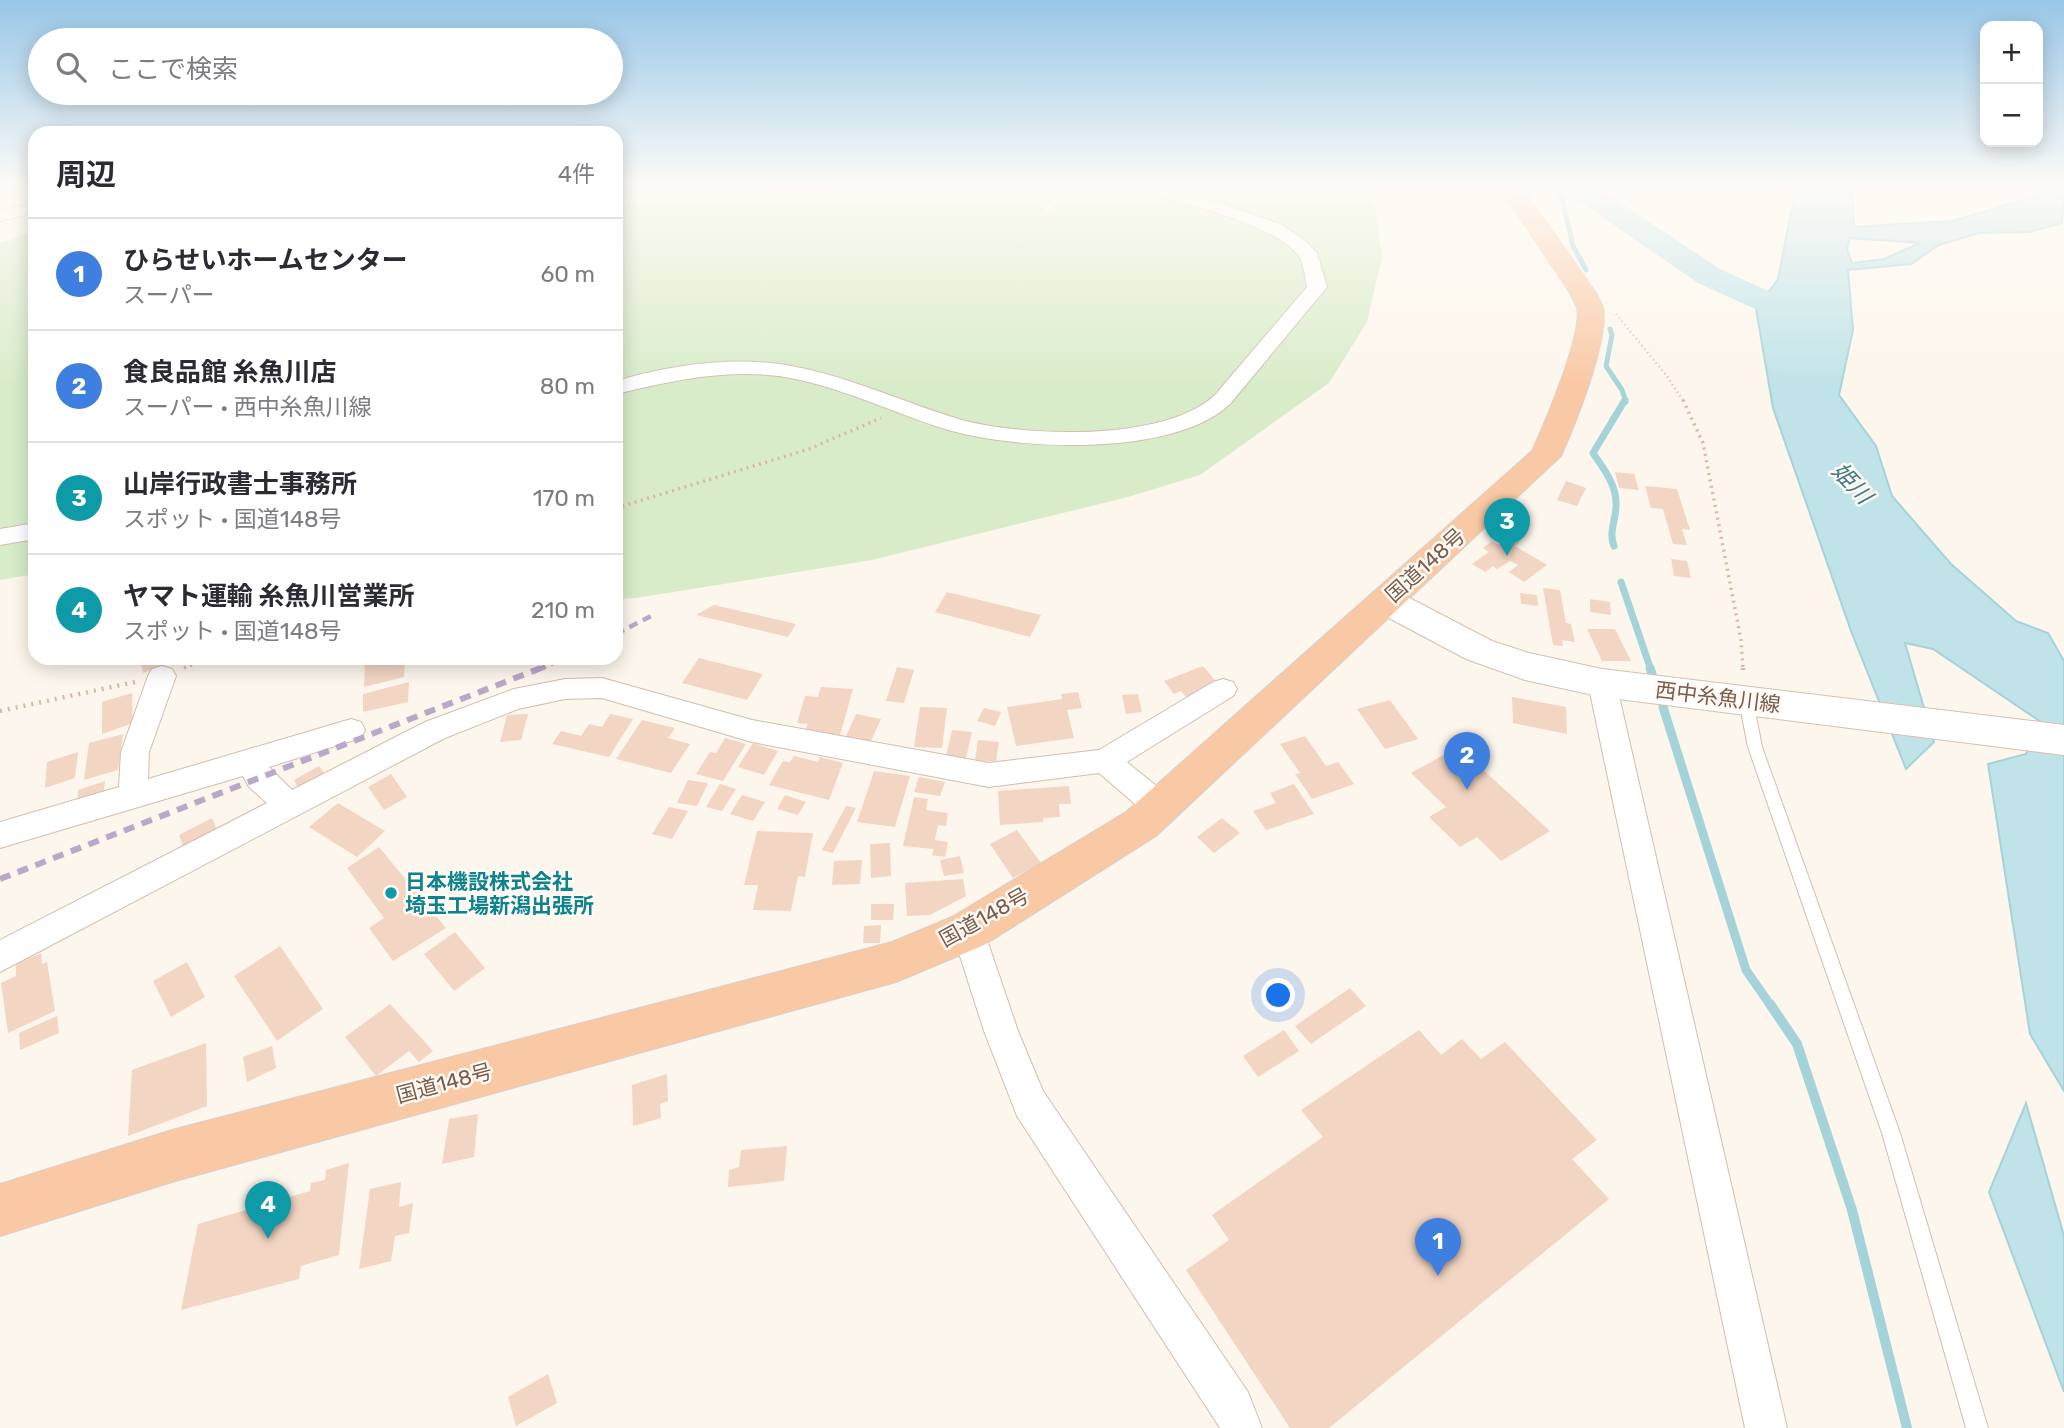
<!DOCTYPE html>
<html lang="ja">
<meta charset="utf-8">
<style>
:root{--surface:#fff;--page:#f2f2f3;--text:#2b2b33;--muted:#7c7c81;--line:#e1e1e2;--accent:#0f766e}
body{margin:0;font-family:Rubik,"Noto Sans JP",sans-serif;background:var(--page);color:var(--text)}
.controls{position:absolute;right:21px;top:21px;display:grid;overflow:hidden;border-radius:14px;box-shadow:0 4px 18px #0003}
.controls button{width:63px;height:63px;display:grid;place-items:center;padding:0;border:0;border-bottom:2px solid var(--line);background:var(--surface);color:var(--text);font:35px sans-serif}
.you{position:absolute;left:1279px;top:996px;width:24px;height:24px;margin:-18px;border:5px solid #fff;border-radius:50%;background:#1a73e8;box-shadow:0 0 0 10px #1a73e833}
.badge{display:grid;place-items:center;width:46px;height:46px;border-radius:50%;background:var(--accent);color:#fff;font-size:23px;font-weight:700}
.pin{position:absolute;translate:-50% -58px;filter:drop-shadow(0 2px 4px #0008)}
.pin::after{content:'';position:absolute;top:37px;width:24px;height:21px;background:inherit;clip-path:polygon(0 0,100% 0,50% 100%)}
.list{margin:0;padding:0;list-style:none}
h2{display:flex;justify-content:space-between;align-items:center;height:91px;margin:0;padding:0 28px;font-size:30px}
h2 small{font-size:23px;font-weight:400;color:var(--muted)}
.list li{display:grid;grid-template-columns:46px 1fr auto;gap:21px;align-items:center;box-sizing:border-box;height:112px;padding:0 28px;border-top:2px solid var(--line)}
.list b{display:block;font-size:26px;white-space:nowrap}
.list p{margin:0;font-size:23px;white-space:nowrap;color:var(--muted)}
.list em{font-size:23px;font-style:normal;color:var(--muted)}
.icon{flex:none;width:38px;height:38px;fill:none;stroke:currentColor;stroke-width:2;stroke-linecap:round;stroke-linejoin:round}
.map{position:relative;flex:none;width:2064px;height:1428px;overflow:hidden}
.search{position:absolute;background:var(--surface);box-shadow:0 4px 18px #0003;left:28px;top:28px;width:595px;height:77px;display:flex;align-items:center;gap:18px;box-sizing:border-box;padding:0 24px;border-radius:38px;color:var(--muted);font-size:26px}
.panel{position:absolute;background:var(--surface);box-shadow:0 4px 18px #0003;left:28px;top:126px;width:595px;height:539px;border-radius:21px}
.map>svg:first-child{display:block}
</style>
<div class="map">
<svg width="2064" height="1428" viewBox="0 0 2064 1428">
<rect width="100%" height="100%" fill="#fdf6ec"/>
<path fill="#d8ecc9" d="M1059,188L1041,216L1082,188H1363L1376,212L1382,257L1367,322L1329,383L1200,475L1128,497L872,560L636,598L616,599V189Z
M35,231V574L0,580V243Z"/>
<path fill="#bfe3e8" stroke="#a5d3da" stroke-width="2" fill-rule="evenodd" d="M1796,188H1852L1854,227L1952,221L2064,188L2062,223L2029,232L1979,233L1939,245L1911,264L1848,270L1853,330L1839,395L1876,446L1892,496L1951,564L2016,621L2048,633L2064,661V1091L2030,1034L1988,764L2026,754L2041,722L1933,649L1905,643L1934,742L1906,769L1851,631L1773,408L1756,309L1778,279ZM1850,238L1920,243L1884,259L1852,263L1847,249Z
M2026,1103L2064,1236V1392L1989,1192Z"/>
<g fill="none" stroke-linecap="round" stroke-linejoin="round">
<path stroke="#a5d3da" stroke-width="5" d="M1555,188L1562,197L1573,246L1586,270
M1610,329L1612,335L1606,366L1622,390L1626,402"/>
<path stroke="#a5d3da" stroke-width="7" d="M1614,546C1608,532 1617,518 1616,503C1616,484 1603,468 1593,453L1625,400
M1621,582L1651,670"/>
<path stroke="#a5d3da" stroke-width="9" d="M1650,668L1652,674
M1663,707L1746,970L1771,1006"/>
<path stroke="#a5d3da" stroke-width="10" d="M1770,1004L1797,1044L1852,1210L1907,1428"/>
<path fill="#bfe3e8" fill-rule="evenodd" d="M1565,188H1598L1720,269L1826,317L1831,324L1826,331L1815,334L1804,331L1698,283L1569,194Z"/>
</g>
<path fill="#f3d5c3" d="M1615,472L1634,474L1639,490L1619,488Z
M1566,481L1586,488L1577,506L1557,500Z
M1645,486L1677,489L1690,530L1682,529L1687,545L1673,544L1663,509L1651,508Z
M1510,536L1520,542L1515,546L1547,565L1524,582L1509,572L1518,565L1510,561L1497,569L1493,566L1485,572L1472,564L1489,552L1483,548L1492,541L1498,545Z
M1671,559L1687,561L1691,578L1674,576Z
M1543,588L1560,590L1566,623L1571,624L1575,642L1562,640L1563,646L1553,645Z
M947,592L1041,615L1030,637L935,612Z
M1520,593L1537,595L1538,606L1521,604Z
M1590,599L1610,602L1611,615L1590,612Z
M714,605L796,624L788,637L696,615Z
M1587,629H1615L1631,661H1602Z
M149,658H184L143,673L141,661Z
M365,658H405L404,677L364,687Z
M699,658L763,674L747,700L682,683Z
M1203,666L1218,684L1186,697L1181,691L1174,694L1164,681Z
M897,667L914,670L904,703L886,701Z
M409,682L408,702L363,712V694Z
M821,687L853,689L840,735L805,731L808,724L797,723L805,696L818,697Z
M1078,692L1082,708L1067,710L1074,738L1016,746L1007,707L1062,699L1061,694Z
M132,693L133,723L102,734V702Z
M1138,694L1142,712L1126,714L1122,695Z
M1512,697L1566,707L1567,734L1513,723Z
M1390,700L1418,739L1385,749L1357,709Z
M920,707L947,708L942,748L914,747Z
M984,708L1001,712L995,726L977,721Z
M528,714L521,740L500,742L507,715Z
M610,714L633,719L609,757L552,744L561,731L581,736L589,724L602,727Z
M856,714L881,719L870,743L845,738Z
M642,720L675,728L668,738L690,744L671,773L616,759Z
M952,730L972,732L966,758L946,756Z
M123,734L118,770L84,780L89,743Z
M1305,736L1326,766L1338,762L1354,784L1312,799L1295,774L1300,773L1280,744Z
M725,738L746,744L723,781L696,774L710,752L716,753Z
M978,740L999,742L996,762L975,760Z
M753,743L778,751L764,775L738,767Z
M1458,747L1550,831L1501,861L1477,837L1460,847L1429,817L1446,807L1411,773Z
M78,752L75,778L45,788L47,762Z
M794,756L818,762L820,757L843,763L829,800L769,785L783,761L790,762Z
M319,766L326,776L299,791L294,780Z
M874,771L910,776L895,827L857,822Z
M391,774L407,797L384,810L368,787Z
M919,777L945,782L940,796L914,792Z
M688,780L708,783L697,806L677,803Z
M105,781L103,799L77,807L78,790Z
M720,784L736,789L722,811L706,807Z
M1294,784L1314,814L1266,830L1253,811L1276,803L1270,793Z
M1069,786L1071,804H1059L1060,817L1043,818V822L1000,825L998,791Z
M742,795L765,802L753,821L730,814Z
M785,795L806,802L798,815L777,809Z
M914,797L928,799L926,810L948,813L946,826L938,825L935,840L948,842L945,857L932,855L934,849L903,846Z
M338,803L385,831L357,857L309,827Z
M846,806L856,808L833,853L822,850Z
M669,807L688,811L672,839L652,834Z
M212,818L218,832L184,849L179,835Z
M1222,818L1240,833L1214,853L1197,837Z
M1017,830L1041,863L1013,878L990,844Z
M757,831L813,833L805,877L798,876L791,911L753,910L758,885H744Z
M890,843L891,876L871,878L870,844Z
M379,847L446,928L393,961L369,928L384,918L347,868Z
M960,856L964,873L944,876L940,860Z
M862,860L860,884L832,885L834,861Z
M963,879L966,896L930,915L907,916L905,883Z
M871,904H894L893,920H871Z
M881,925L880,943H863L864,926Z
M455,932L485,968L454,991L424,954Z
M280,946L323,1009L277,1041L234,976Z
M41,953L42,964L47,962L55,1011L8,1033L1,983L16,976V964Z
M187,962L205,997L171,1017L153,981Z
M1350,988L1366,1006L1311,1044L1295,1026Z
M390,1004L433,1051L419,1062L409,1051L376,1076L345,1037Z
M57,1016L59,1033L20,1050L19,1033Z
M1284,1030L1299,1051L1258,1077L1243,1056Z
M1419,1030L1441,1055L1462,1039L1481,1059L1505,1042L1597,1140L1572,1159L1609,1199L1329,1428H1290L1186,1270L1229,1240L1212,1215L1323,1137L1301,1110Z
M206,1043L207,1106L128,1136L132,1070Z
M272,1046L276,1068L247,1082L243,1057Z
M667,1074L668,1101L660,1104L661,1118L633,1126L632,1085Z
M478,1114L474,1157L442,1164L449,1119Z
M787,1146L784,1181L728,1187L729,1170L739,1167L741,1150Z
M349,1163L339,1255L301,1266L299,1279L181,1310L198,1224L310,1191L311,1183L325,1180L326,1170Z
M401,1182L399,1207L413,1203L409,1233L395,1236L391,1261L359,1269L370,1189Z
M548,1374L557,1403L516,1426L508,1397Z"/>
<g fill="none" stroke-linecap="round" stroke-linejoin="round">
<defs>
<path id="service" d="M1746,696L1753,701L1762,747L1900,1133L1988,1428H1966L1882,1133L1748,747L1739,701Z"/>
<path id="minor" d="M1146,188H1173L1280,224L1304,240L1317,253L1327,287L1230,404C1174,457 1022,450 952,431C894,414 839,385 779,376C723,369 670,381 616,394V381C668,366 724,357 779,364C843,373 901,402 962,420C1026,437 1165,442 1215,395L1307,287C1305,277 1304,263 1298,255C1274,224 1187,205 1148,192Z
M35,203V213L0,221V211Z
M35,523V539L0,545V529Z
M162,666L172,669L176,676L149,752L148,779L351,719L361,722L365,730L361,738L269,767L292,790L425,722L514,689L565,679L602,678L752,720L989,763L1099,750L1213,682L1223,679L1233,682L1237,689L1233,696L1127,762L1171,798L1175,807L1171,816L1160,819L1149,816L1099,773L989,787L752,742L602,698L565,699L518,709L445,738L0,972V940L267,803L249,787L243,776L0,848V822L119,787L121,752L148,676L152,669Z
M1602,673L1612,676L1616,683L1787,1428H1745L1588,683L1592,676Z
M968,917L979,921L984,931L1018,1031L1043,1091L1248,1392L1262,1428H1220L1017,1116L984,1031L952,931L957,921Z"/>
<path id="secondary" d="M1386,589L1398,592L1492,641L1529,653L1602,669L2064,725V755L1602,697L1525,680L1466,659L1374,610L1368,601L1374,592Z"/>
<path id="trunk" d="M1500,188H1523L1596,293C1599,299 1604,306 1604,313C1604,352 1577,420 1561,456L1156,836L984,945L896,982L172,1182L0,1236V1184L172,1130L892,942L952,917L1126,812L1532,451C1544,425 1583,334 1577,308C1575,303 1572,298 1570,293Z"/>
</defs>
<use href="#service" stroke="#d1beb0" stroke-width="2"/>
<use href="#minor" stroke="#d1beb0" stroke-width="2"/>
<use href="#secondary" stroke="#d6c0b0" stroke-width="2"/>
<use href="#trunk" stroke="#dad1cd" stroke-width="2"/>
<path stroke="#d9b8a5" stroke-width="2.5" stroke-dasharray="1 3.5" stroke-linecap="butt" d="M1616,314L1666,375L1684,402"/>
<path stroke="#d9b8a5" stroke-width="3.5" stroke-dasharray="2 4.5" stroke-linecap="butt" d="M1683,400L1703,443L1741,640L1743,670
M616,508L809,449L881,418
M534,658L546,670
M184,668L209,658"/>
<path stroke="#d9b8a5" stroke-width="4.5" stroke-dasharray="2 6" stroke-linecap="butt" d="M544,668L547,671
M1743,668V676
M0,711L135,682"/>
<use href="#service" fill="#fff" fill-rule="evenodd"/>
<use href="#minor" fill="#fff" fill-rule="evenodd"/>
<use href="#secondary" fill="#fff" fill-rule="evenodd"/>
<use href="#trunk" fill="#f9c8a4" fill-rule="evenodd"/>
<path stroke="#b9a8c9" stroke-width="4.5" stroke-dasharray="9 6" stroke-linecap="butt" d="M616,634L655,614
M537,670L565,658"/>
<path stroke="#b9a8c9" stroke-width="6" stroke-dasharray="11 8" stroke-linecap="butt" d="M0,879L541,668"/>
</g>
<linearGradient id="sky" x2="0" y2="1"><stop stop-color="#97c7e8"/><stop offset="0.48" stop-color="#fefbf6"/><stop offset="1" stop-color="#fefbf6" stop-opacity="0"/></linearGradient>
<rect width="2064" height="388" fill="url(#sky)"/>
<circle fill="#0f9aa8" stroke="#fffaf3" stroke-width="2.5" cx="391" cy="893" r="7"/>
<g text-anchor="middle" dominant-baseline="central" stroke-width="5" stroke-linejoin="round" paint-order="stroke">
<g font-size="21" fill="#7a5c4d" stroke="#fffaf3">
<text transform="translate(1425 565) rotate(-42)">国道148号</text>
<text transform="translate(1718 697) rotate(7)">西中糸魚川線</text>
<text transform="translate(984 917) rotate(-29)">国道148号</text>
<text transform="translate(444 1083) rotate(-15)">国道148号</text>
</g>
<g font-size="21" font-weight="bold" fill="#0d838f" stroke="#fffaf3" text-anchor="start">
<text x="405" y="881">日本機設株式会社<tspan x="405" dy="24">埼玉工場新潟出張所</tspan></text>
</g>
<g font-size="23" font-style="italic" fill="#437c86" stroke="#fffaf3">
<text transform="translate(1852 483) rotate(47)">姫川</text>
</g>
</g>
</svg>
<div class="controls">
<button>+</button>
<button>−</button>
</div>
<div class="you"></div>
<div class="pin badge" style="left:1438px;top:1276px;background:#3f7fe0">1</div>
<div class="pin badge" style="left:1467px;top:790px;background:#3f7fe0">2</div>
<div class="pin badge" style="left:1507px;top:556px;background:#0f9aa8">3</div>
<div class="pin badge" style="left:268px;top:1239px;background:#0f9aa8">4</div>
<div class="search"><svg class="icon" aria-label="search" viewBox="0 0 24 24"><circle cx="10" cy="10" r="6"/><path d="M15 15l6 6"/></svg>ここで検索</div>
<section class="panel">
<h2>周辺<small>4件</small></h2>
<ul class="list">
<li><span class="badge" style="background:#3f7fe0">1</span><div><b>ひらせいホームセンター</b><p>スーパー</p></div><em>60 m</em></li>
<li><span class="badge" style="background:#3f7fe0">2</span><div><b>食良品館 糸魚川店</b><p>スーパー · 西中糸魚川線</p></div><em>80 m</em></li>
<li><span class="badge" style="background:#0f9aa8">3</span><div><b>山岸行政書士事務所</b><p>スポット · 国道148号</p></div><em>170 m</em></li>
<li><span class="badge" style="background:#0f9aa8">4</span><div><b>ヤマト運輸 糸魚川営業所</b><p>スポット · 国道148号</p></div><em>210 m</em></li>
</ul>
</section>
</div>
